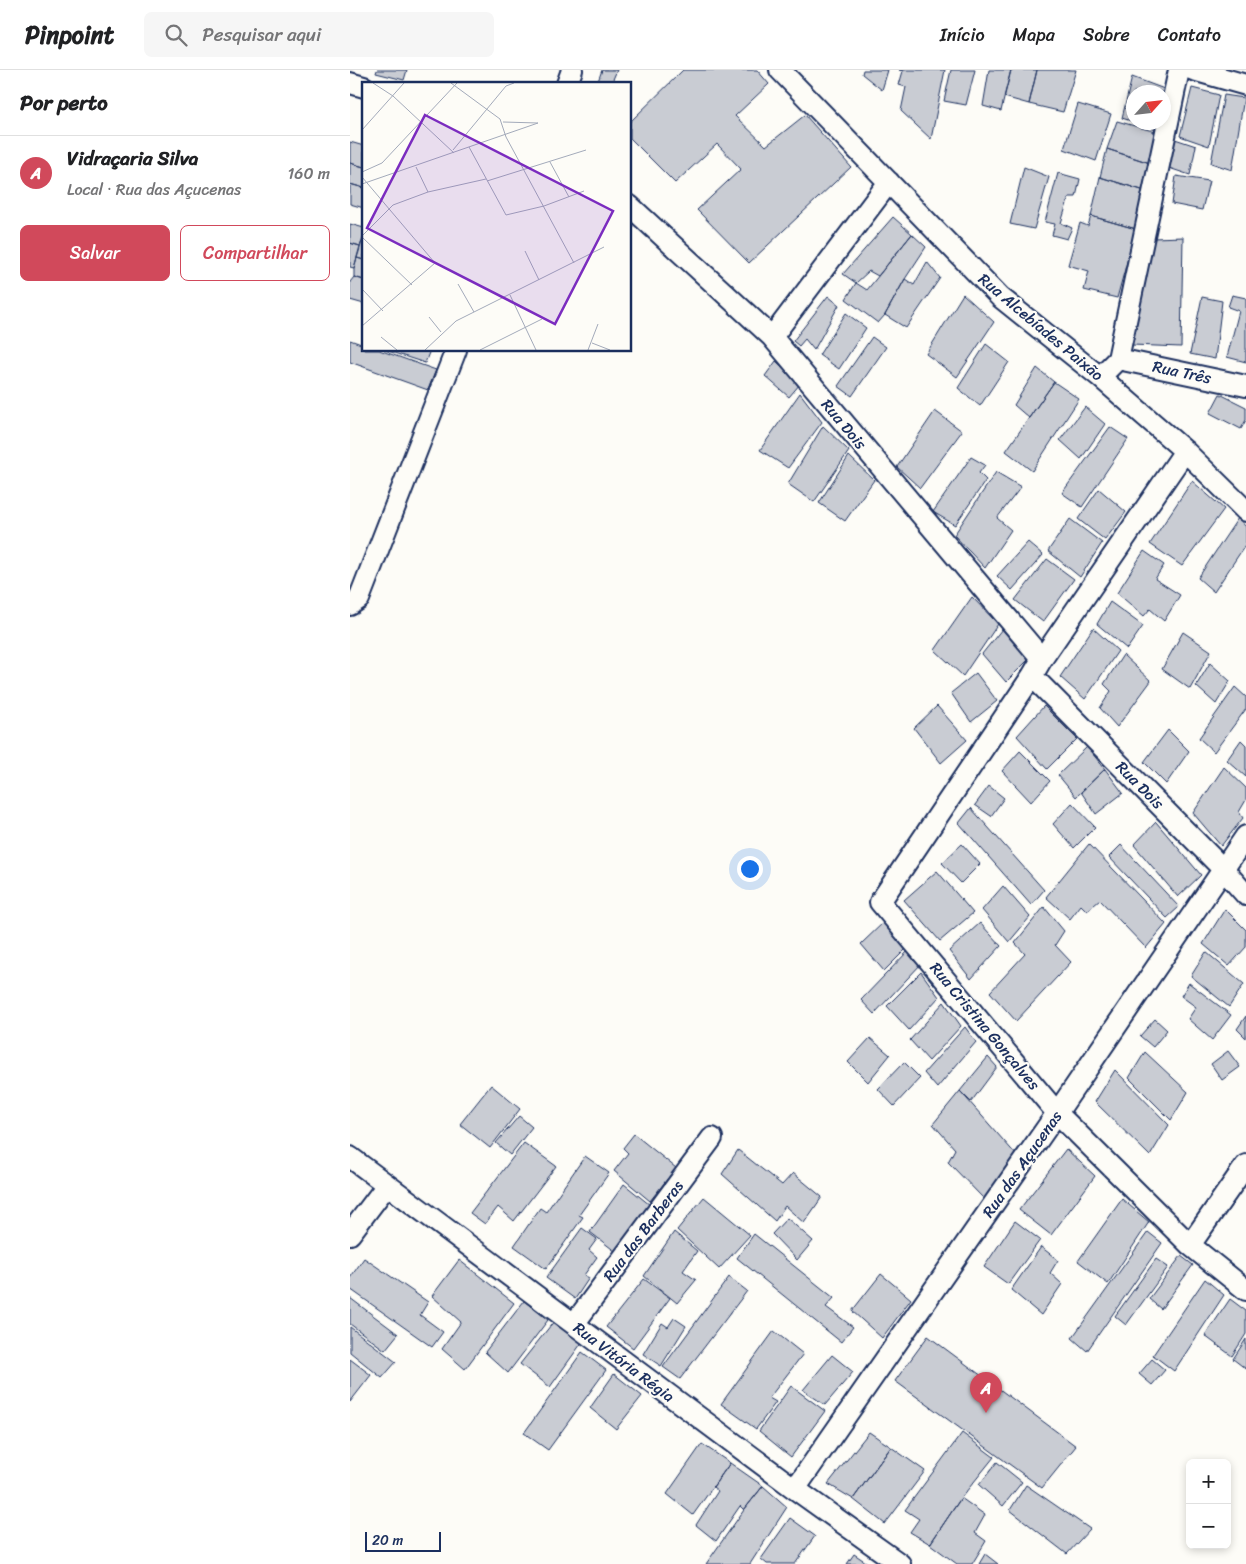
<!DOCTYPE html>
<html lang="pt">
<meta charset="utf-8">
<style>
:root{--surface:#fff;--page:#f6f6f6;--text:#202124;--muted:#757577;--line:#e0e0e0;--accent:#d1495b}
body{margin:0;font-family:Sriracha,sans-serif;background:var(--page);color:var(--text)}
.controls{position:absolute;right:15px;bottom:15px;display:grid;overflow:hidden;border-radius:8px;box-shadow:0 2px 8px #0003}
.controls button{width:45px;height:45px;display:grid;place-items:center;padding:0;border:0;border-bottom:1px solid var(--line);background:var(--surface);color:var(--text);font:25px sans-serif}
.compass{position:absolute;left:776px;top:15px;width:45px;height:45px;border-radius:50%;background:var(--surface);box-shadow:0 2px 8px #0003;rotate:63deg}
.scale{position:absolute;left:15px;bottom:12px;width:76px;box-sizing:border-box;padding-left:5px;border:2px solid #1b2f5e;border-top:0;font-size:14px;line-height:18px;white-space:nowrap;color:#1b2f5e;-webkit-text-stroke:4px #fdfcf7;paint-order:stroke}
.you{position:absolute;left:399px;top:798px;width:18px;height:18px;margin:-12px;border:4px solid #fff;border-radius:50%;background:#1a73e8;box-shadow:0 0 0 8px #1a73e833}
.badge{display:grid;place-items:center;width:32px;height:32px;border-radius:50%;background:var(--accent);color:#fff;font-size:16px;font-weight:700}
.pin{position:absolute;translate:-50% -41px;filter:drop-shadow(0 1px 2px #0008)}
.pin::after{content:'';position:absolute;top:26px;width:18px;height:15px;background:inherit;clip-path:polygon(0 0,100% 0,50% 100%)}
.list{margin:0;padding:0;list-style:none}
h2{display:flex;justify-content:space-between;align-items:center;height:65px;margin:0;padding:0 20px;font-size:21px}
h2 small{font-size:16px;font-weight:400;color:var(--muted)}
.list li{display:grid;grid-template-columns:32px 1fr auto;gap:15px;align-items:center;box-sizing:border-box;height:75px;padding:0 20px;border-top:1px solid var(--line)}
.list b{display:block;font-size:19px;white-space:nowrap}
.list p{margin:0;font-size:16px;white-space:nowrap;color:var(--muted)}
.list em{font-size:16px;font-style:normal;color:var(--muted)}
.actions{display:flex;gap:10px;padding:15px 20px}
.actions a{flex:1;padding:11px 0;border:1px solid var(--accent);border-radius:8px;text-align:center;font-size:18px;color:var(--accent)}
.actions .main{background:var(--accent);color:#fff}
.icon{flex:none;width:28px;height:28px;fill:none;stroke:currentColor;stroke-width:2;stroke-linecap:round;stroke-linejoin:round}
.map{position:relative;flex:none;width:896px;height:1494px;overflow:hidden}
header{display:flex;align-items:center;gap:30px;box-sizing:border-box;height:70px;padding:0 25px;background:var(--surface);border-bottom:1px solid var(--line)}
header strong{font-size:24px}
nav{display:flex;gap:28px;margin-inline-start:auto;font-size:18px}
.search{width:350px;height:45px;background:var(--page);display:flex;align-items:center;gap:12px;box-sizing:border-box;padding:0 18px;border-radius:8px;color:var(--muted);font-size:19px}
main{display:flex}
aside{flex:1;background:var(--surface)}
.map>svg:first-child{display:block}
</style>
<header>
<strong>Pinpoint</strong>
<div class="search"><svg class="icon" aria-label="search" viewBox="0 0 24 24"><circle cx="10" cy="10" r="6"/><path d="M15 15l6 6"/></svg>Pesquisar aqui</div>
<nav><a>Início</a><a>Mapa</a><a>Sobre</a><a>Contato</a></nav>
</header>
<main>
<aside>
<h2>Por perto<small></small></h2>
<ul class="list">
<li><span class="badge">A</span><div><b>Vidraçaria Silva</b><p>Local · Rua das Açucenas</p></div><em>160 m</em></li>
</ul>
<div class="actions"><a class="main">Salvar</a><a>Compartilhar</a></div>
</aside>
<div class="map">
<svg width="896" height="1494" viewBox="0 0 896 1494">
<rect width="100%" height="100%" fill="#fdfcf7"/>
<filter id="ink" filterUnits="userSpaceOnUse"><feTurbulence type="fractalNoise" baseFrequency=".02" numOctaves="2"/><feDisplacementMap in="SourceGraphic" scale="10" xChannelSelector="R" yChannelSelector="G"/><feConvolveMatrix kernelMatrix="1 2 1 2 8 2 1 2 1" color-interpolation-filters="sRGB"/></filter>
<g filter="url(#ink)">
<path fill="#c9ccd3" stroke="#1b2f5e" d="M27,0H57L54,10L26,3Z
M252,0H267L261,14H247Z
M333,0H407L419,14L385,46L416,76L455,45L501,97L399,193L347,140L391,99L367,74L325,113L280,68V52Z
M513,0H538L532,20L512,4Z
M549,0H595L581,69L551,41L556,17L549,15L553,1Z
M601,0H625L616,35L594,31Z
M639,0H661L651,41L633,36Z
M661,0H687L679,34L654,27Z
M687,0H726L713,42L679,34Z
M782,7L817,20L814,33V22H784V52L772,48Z
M842,18L869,25L859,76L830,66Z
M874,25L894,28L882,100L861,93Z
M728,34L761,44L746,91L714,79Z
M767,51L806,62L800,93L757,79Z
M784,52H808L806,60Z
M825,69L846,76L840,105L819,98Z
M0,72L14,76V97L0,93Z
M757,79L800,93L795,121L750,107Z
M0,93L14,97V118L0,114Z
M674,97L699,107L684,159L660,154Z
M708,103L730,109L726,127H719L711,153L722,158L717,169L702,165L705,154L695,152Z
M826,106L859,111L852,140L822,134Z
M750,107L795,121L786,159L741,146Z
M0,114L14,118V138L0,134Z
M741,146L786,159L767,228L734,220L739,201L718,195L730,153L738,156Z
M543,147L562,164L528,206L519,201L506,213L493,204Z
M0,154L14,158V166L10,176L0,173Z
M562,164L576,177L555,209L535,245L528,253L496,229L506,213L517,220Z
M833,167L831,277L782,275L803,168Z
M12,172L14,173V190L7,188Z
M0,173L10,176L4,198L0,197Z
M7,188L14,190V210L4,207V198Z
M577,192L590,208L556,258L535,245L555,209L564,215Z
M4,207L14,210V234L0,230V212Z
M613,224L644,252L607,307L576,284Z
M882,225L896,228V292L877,287L889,241L878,237Z
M478,226L489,235L464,280L455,269L449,276L443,271Z
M852,227L872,231L865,289L840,284Z
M496,243L516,258L489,299L469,285Z
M522,267L536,277L502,326L488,316Z
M0,270L14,275V280H29L86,300L78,320L0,292Z
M636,274L659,292L630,336L608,318Z
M35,280H80L75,293Z
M426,291L450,314L439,327L415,306Z
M687,298L704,312L679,348L664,335Z
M704,312L729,329L682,401L656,381Z
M450,323L472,352L438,398L410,380Z
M870,324L896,337V350L891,359L860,343Z
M735,337L755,354L731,389L710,370Z
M585,341L612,361L570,418L547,397Z
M473,356L499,381L464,432L438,414Z
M760,357L778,369L732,437L712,423Z
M499,386L524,410L495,451L469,433Z
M621,387L635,395L629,403L636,410L605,455L583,442Z
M646,402L671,417L647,448L661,460L635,498L604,465Z
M842,411L874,439L832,496L800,474Z
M749,419L776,442L755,470L728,449Z
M888,448L896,457V474L864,522L848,508Z
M720,449L752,473L730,507L698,481Z
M678,472L693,485L662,520L647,506Z
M794,481L814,495L805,509L830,525L814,551L800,539L794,546L767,523Z
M697,489L724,509L693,552L665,530Z
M622,527L648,554L613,606L585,580Z
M760,532L793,556L777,579L747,554Z
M743,558L768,581L735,629L710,607Z
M652,559L679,589L656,612L632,584Z
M833,562L861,581L840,619L812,599Z
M773,585L801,611L767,657L750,638L761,621L754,614Z
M860,593L880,611L866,634L846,616Z
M626,603L647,631L621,652L601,623Z
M885,617L896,627V639L864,682L849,668Z
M587,636L617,670L591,693L564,658Z
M694,636L727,669L697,699L667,666Z
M818,660L839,681L816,714L794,692Z
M891,670L896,675V707L877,690Z
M737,677L755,699L726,727L708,705Z
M670,681L700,711L681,732L652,701Z
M874,697L896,718V730L889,742L893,748L871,776L843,743Z
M755,699L773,723L746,744L731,722Z
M639,716L654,728L641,746L625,735Z
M722,733L745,757L724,778L703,754Z
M621,738L694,820L681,835L609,753Z
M806,752L851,805L828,827L784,775Z
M612,774L630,794L611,813L592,793Z
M739,774L816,854L796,878L750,830L737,841L731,835L720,849L696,827Z
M771,775L829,837L817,848L759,787Z
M587,801L623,843L590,871L554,830Z
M653,816L680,847L659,872L632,840Z
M694,837L714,861L705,875L721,892L666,951L640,922L675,884L665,873Z
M875,839L896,860V877L879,896L853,874Z
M536,850L558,877L534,901L511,874Z
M630,853L651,876L621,909L599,881Z
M560,879L573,892L524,944L511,930Z
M856,882L894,914L879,937L841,906Z
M571,902L589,927L559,960L537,936Z
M839,913L881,945L862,970L838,949L846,937L831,926Z
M594,932L611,956L579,991L560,970Z
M896,946V968L887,959Z
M805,949L817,960L803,977L790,966Z
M615,957L626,972L587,1018L574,1003Z
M520,968L540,985L518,1012L498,992Z
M878,981L890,997L872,1010L861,994Z
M795,982L838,1022L821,1050L779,1008Z
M638,987L647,997L621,1032L610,1021Z
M554,992L570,1008L544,1036L528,1019Z
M765,1000L819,1055L800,1086L745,1032Z
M141,1015L170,1039L140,1078L110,1054Z
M610,1021L668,1087L634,1129L598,1092L605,1079L583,1054Z
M169,1046L182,1057L160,1085L146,1073Z
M284,1064L326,1098L300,1131L264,1101L278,1083L273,1078Z
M174,1073L206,1096L164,1151L148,1137L135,1154L120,1143Z
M716,1079L745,1106L701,1165L669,1140Z
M388,1080L432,1115L443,1103L472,1127L454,1153L435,1136L425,1151L372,1104Z
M235,1086L259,1103L229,1145L233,1147L196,1199L164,1176L190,1138L196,1142Z
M274,1114L300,1135L266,1182L240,1162Z
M354,1127L400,1165L369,1199L327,1160Z
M772,1129L799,1152L758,1214L728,1191Z
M437,1148L463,1171L447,1190L422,1164Z
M665,1151L690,1170L658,1214L634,1197Z
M232,1158L247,1169L239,1180L247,1187L234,1205L239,1208L225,1229L196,1208Z
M324,1162L347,1181L333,1201L346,1210L327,1233L294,1206Z
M798,1162L812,1173L737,1281L722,1268Z
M404,1164L484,1228L476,1237L503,1257L491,1272L387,1188Z
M691,1177L708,1190L700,1203L712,1214L691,1245L661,1220Z
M831,1186L843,1195L811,1239L799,1229Z
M14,1188L78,1232L70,1245L93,1262L82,1277L0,1219V1208Z
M806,1189L818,1197L776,1255L765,1246Z
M109,1190L164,1233L115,1299L92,1279L111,1252L82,1226Z
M531,1204L561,1229L532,1268L502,1241Z
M379,1207L397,1221L330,1309L313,1297Z
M294,1209L320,1228L283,1278L256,1257Z
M855,1209L874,1225L824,1301L803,1285Z
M0,1228L48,1264L35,1280L0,1254Z
M880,1229L896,1241V1264L882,1286L855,1266Z
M174,1231L198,1250L158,1303L135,1282Z
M324,1248L336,1256L311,1296L293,1284L312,1253L318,1257Z
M205,1250L233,1271L200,1317L170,1294Z
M0,1257L46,1292L32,1308L0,1282Z
M424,1261L453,1284L419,1328L426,1332L406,1359L371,1334Z
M578,1266L726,1376L692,1418L545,1311Z
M896,1269V1299L883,1289Z
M232,1282L256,1300L198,1380L174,1363Z
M482,1285L503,1302L475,1335L453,1320Z
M0,1289L21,1305L0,1332Z
M802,1289L815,1300L802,1315L789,1304Z
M264,1304L292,1326L266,1359L240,1338Z
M441,1316L475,1341L441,1387L409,1361Z
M519,1362L541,1377L503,1429L478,1414Z
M612,1363L644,1387L611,1428L580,1474L560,1462L569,1449L555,1440Z
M352,1374L380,1393L343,1445L317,1424Z
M541,1377L575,1401L535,1454L503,1429Z
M647,1392L672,1412L653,1436L629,1415Z
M380,1393L413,1416L394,1440L390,1436L366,1471L346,1455L368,1421L363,1417Z
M676,1415L740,1459L717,1484L660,1440Z
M413,1416L437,1437L400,1494H356L394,1440Z
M611,1428L635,1445L625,1463L636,1471L622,1494H607L580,1474Z
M440,1448L465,1466L445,1494H417L411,1489Z
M504,1484L519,1494H497Z
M635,1484L648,1494H629Z"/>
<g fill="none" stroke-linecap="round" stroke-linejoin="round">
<defs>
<path id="street" d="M430,0L650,227L750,307L835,381L896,441
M843,0L896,15
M0,13L14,17
M217,14L222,0
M280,136L422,267L692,589
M422,267L539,112
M768,289L896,316
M750,307L768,289L829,0
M835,381L692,589L682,606L530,832L707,1043L840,1175L896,1220
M0,535L9,529L106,280
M682,606L873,799L896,825
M0,1087L445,1419L550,1494
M0,1164L37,1115
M840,1175L896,1095
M224,1254L362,1068
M445,1419L707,1043L896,766"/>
</defs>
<use href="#street" stroke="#1b2f5e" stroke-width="24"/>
<use href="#street" stroke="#fdfcf7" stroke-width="20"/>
</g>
</g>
<g text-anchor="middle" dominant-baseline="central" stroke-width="4.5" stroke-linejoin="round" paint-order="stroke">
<g font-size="16" fill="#1b2f5e" stroke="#fdfcf7">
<text transform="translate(691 257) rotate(40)">Rua Alcebíades Paixão</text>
<text transform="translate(832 302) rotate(12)">Rua Três</text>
<text transform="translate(494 354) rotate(50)">Rua Dois</text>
<text transform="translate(790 715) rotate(45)">Rua Dois</text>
<text transform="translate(635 956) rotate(50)">Rua Cristina Gonçalves</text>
<text transform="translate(672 1094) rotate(-55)">Rua das Açucenas</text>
<text transform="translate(293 1161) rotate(-53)">Rua das Barberas</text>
<text transform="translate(274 1292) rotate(37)">Rua Vitória Régia</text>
</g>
</g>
<g transform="translate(12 12)">
<rect width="269" height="269" fill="#fdfcf7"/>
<path fill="none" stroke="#a3aaba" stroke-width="1" d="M11,1L31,14L92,71M89,1L138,37L144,55L212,181M141,40L176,41M0,48L42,1M107,65L144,133L182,124L222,109M91,68L144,4L152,1M188,80L207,115M54,85L66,110M0,90L20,81L95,1M0,95L73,181L0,244M125,99L224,68M0,102L176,41M0,154L31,123L66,110L124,97M0,155L50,203M163,169L177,198M96,202L112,230M0,207L21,229M148,213L174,268M67,235L79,250M19,255L35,268M230,261L248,268M63,268L94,239L242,165M118,268L180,237M226,268L236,242"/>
<path fill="#7b2cbf" fill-opacity="0.15" stroke="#7b2cbf" stroke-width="2.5" d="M63,33L251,129L193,242L5,146Z"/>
<rect width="269" height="269" fill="none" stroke="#1b2f5e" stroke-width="2.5"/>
</g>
</svg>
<div class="controls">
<button>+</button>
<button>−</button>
</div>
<svg class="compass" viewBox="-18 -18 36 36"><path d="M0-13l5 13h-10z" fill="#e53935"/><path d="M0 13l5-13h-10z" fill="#757577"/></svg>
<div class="scale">20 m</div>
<div class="you"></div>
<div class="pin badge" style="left:636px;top:1343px">A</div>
</div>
</main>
